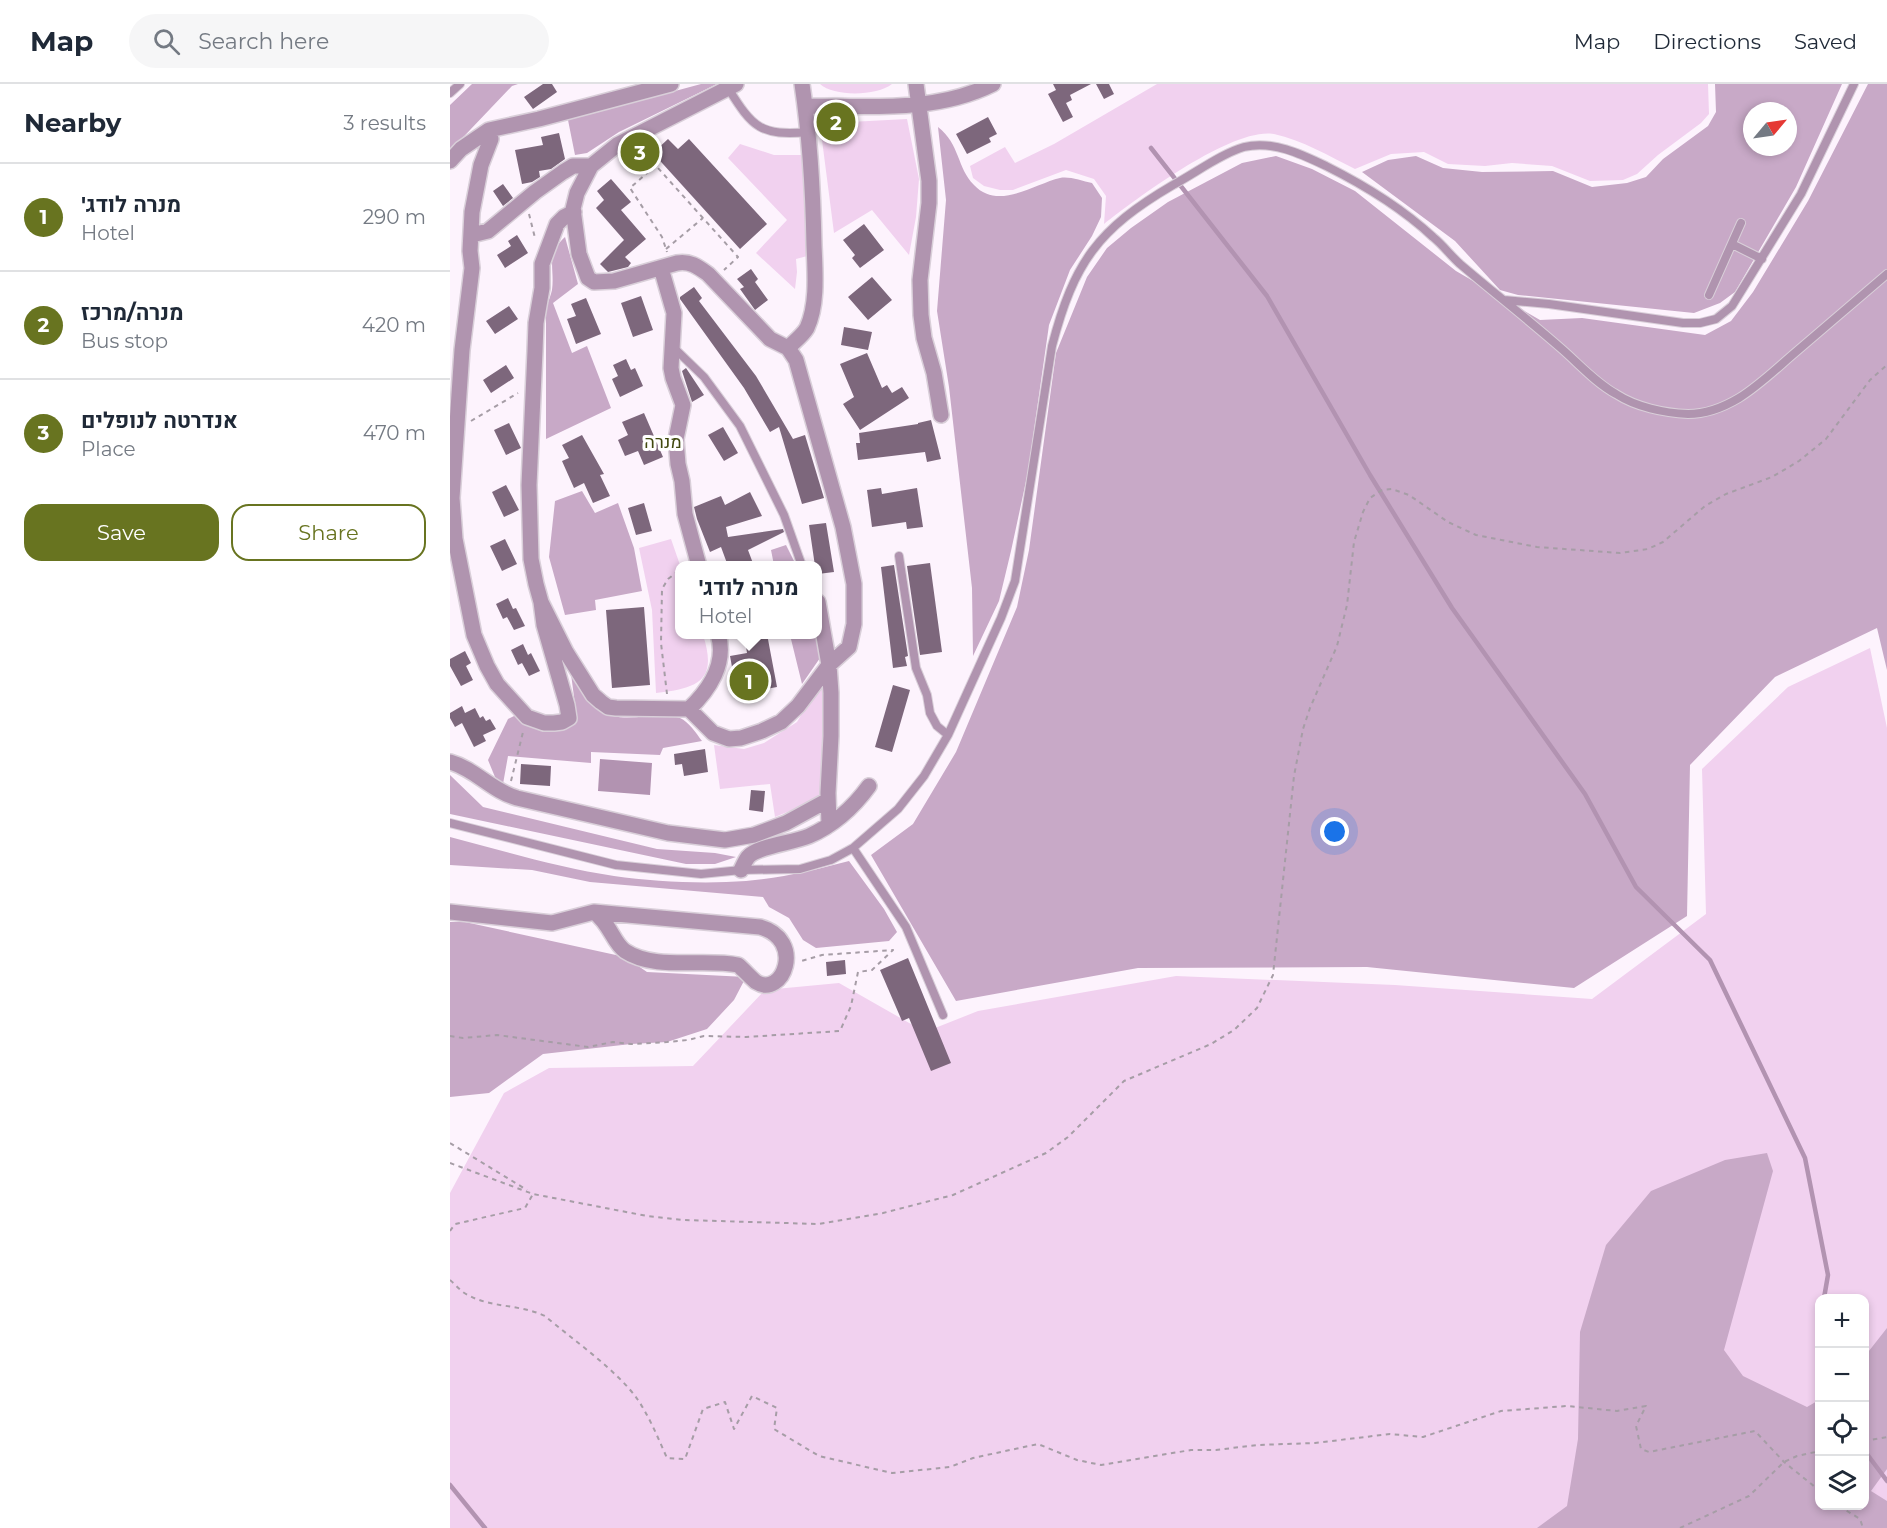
<!DOCTYPE html>
<meta charset="utf-8">
<style>
:root{--surface:#fff;--page:#f6f6f7;--text:#1f2937;--muted:#747a83;--line:#e0e1e3;--accent:#687420}
body{margin:0;font-family:Montserrat,Heebo,sans-serif;background:var(--page);color:var(--text)}
.controls{position:absolute;right:18px;bottom:18px;display:grid;overflow:hidden;border-radius:12px;box-shadow:0 3px 9px #0003}
.controls button{width:54px;height:54px;display:grid;place-items:center;padding:0;border:0;border-bottom:2px solid var(--line);background:var(--surface);color:var(--text);font:30px sans-serif}
.compass{position:absolute;left:1293px;top:18px;width:54px;height:54px;border-radius:50%;background:var(--surface);box-shadow:0 3px 9px #0003;rotate:61deg}
.you{position:absolute;left:885px;top:748px;width:21px;height:21px;margin:-15px;border:4px solid #fff;border-radius:50%;background:#1a73e8;box-shadow:0 0 0 9px #1a73e833}
.badge{display:grid;place-items:center;width:39px;height:39px;border-radius:50%;background:var(--accent);color:#fff;font-size:20px;font-weight:700}
.pin{position:absolute;translate:-50% -50%;border:3px solid #fff;box-shadow:0 2px 6px #0006}
.popup{position:absolute;left:225px;top:477px;width:147px;height:78px;box-sizing:border-box;display:grid;place-content:center;border-radius:12px;background:var(--surface);filter:drop-shadow(0 2px 4px #0005);font-size:20px;white-space:nowrap;color:var(--muted)}
.popup b{font-size:22px;color:var(--text)}
.popup::after{content:'';position:absolute;left:50%;top:100%;margin-left:-12px;border:12px solid transparent;border-top-color:var(--surface)}
.list{margin:0;padding:0;list-style:none}
h2{display:flex;justify-content:space-between;align-items:center;height:78px;margin:0;padding:0 24px;font-size:26px}
h2 small{font-size:20px;font-weight:400;color:var(--muted)}
.list li{display:grid;grid-template-columns:39px 1fr auto;gap:18px;align-items:center;box-sizing:border-box;height:108px;padding:0 24px;border-top:2px solid var(--line)}
.list b{display:block;font-size:22px;white-space:nowrap}
.list p{margin:0;font-size:20px;white-space:nowrap;color:var(--muted)}
.list em{font-size:20px;font-style:normal;color:var(--muted)}
.actions{display:flex;gap:12px;padding:18px 24px}
.actions a{flex:1;padding:14px 0;border:2px solid var(--accent);border-radius:18px;text-align:center;font-size:21px;color:var(--accent)}
.actions .main{background:var(--accent);color:#fff}
.icon{flex:none;width:33px;height:33px;fill:none;stroke:currentColor;stroke-width:2;stroke-linecap:round;stroke-linejoin:round}
.map{position:relative;flex:none;width:1437px;height:1444px;overflow:hidden}
header{display:flex;align-items:center;gap:36px;box-sizing:border-box;height:84px;padding:0 30px;background:var(--surface);border-bottom:2px solid var(--line)}
header strong{font-size:28px}
nav{display:flex;gap:33px;margin-inline-start:auto;font-size:21px}
.search{width:420px;height:54px;background:var(--page);display:flex;align-items:center;gap:15px;box-sizing:border-box;padding:0 21px;border-radius:33px;color:var(--muted);font-size:22px}
main{display:flex}
aside{flex:1;background:var(--surface)}
.map>svg:first-child{display:block}
</style>
<header>
<strong>Map</strong>
<div class="search"><svg class="icon" aria-label="search" viewBox="0 0 24 24"><circle cx="10" cy="10" r="6"/><path d="M15 15l6 6"/></svg>Search here</div>
<nav><a>Map</a><a>Directions</a><a>Saved</a></nav>
</header>
<main>
<aside>
<h2>Nearby<small>3 results</small></h2>
<ul class="list">
<li><span class="badge">1</span><div><b>'מנרה לודג</b><p>Hotel</p></div><em>290 m</em></li>
<li><span class="badge">2</span><div><b>מנרה/מרכז</b><p>Bus stop</p></div><em>420 m</em></li>
<li><span class="badge">3</span><div><b>אנדרטה לנופלים</b><p>Place</p></div><em>470 m</em></li>
</ul>
<div class="actions"><a class="main">Save</a><a>Share</a></div>
</aside>
<div class="map">
<svg width="1437" height="1444" viewBox="0 0 1437 1444">
<rect width="100%" height="100%" fill="#fdf3fd"/>
<path fill="#f1d1ef" fill-rule="evenodd" d="M370,0H442C427,12 384,13 370,0Z
M707,0H1258L1259,30L1251,39L1208,71L1187,90L1173,96L1140,97L1102,82L1062,79L1035,82L998,80L974,68L941,70L905,85C879,72 852,56 824,50C782,43 687,114 654,140L656,112L644,95L616,86L563,106H550L534,102L523,94L520,82L555,63L565,79L604,60Z
M457,35L469,95L466,133L459,171L422,126L384,149L372,56L374,45L381,39Z
M290,60L324,71H351L358,107L361,171L346,175L347,188L345,205L306,169L337,136L278,74Z
M221,455L230,481V550L253,551C268,597 248,604 206,609L202,526L189,464Z
M1420,564L1437,644V1444H0V1109L54,1009L99,984L243,982L315,906L389,899L475,948L528,927L726,892L945,901L1142,915L1256,830L1252,685L1338,603ZM1370,1214H1414V1422H1370Z
M374,601L378,629L371,714L325,733L320,700L270,705L264,661L294,665L314,659L347,638L367,604Z"/>
<path fill="#c8a9c7" fill-rule="evenodd" d="M22,0H68L62,2L0,67V21Z
M251,0H267L169,48L137,69L125,71L118,36Z
M1265,0H1392L1346,103L1285,208L1270,219L1244,229L1068,211L1050,206L1005,157L912,88L938,76L966,72L993,84L1032,88L1103,87L1142,103L1177,99L1196,93L1213,75L1258,42L1266,28ZM1302,27H1338V63H1302Z
M1418,0H1437V586L1427,544L1325,593L1240,681L1237,832L1124,904L917,883L688,884L506,917L421,771L463,740L506,668L567,523L579,466L606,269L637,193L657,164L681,144L718,118L792,79L826,72L862,85L905,107L1006,187L1090,236L1132,234L1255,251L1281,237L1303,208L1358,117Z
M488,43C510,60 507,84 524,101C548,127 584,100 610,94C619,92 632,97 642,99L652,114L651,133L642,152L620,186L599,241L578,388L561,467L549,517L523,572L522,504L499,303L487,227L496,116Z
M115,153L128,200L103,219L122,269L137,262L161,324L96,355V224C98,218 101,211 102,206C105,184 95,171 115,153Z
M132,407L145,429L168,419L184,464L192,507L145,516L146,526L115,531L99,473L105,417Z
M336,461L346,481H324L321,466Z
M368,550L370,574L352,600L340,551Z
M120,582C128,594 138,616 149,624C171,644 203,625 230,634C239,638 246,649 252,657L213,664L210,671L141,668V679L58,672L53,700L45,693L38,676L58,635L68,630L120,641L127,636Z
M0,691L33,723L207,765L265,769L286,773L265,780H236L0,730Z
M0,753C54,767 109,784 164,792C205,798 255,800 296,797C331,794 365,786 399,777L434,825L447,848L439,857L366,864L353,856L339,834L319,823L313,813L140,798L82,786L0,781Z
M0,838H15L175,873L197,888L296,893L284,916L257,945L217,958L181,960L93,970L39,1009L0,1013Z
M1317,1069L1323,1087L1274,1266L1293,1292L1357,1323L1369,1316L1370,1422H1414L1415,1272L1437,1244V1385L1421,1407L1437,1417V1444H1087L1117,1422L1128,1355L1130,1248L1156,1161L1201,1107L1275,1076Z"/>
<path fill="#b293b1" d="M150,675L202,679L200,711L148,707Z"/>
<g fill="none" stroke-linecap="round" stroke-linejoin="round">
<path stroke="#b293b1" stroke-width="4.5" d="M701,64L817,212L920,391L1002,524L1135,710L1186,803L1260,876L1355,1074L1378,1191L1374,1214
M1370,1237V1245
M1414,1366L1437,1397
M0,1401L35,1444"/>
</g>
<path fill="#7d677c" d="M93,0H102L107,8L83,25L74,13Z
M603,0H641L620,11L622,16L616,19L623,33L613,38L598,10L606,6Z
M646,0H659L664,10L654,15Z
M538,33L547,50L539,54L541,58L517,70L506,50Z
M109,49L115,75L101,85L89,87L90,93L82,98L72,100L65,66L93,61L91,53Z
M218,55L228,65L239,55L317,140L290,165L203,69Z
M161,95L181,118L171,126L196,155L175,173L181,179L178,183L158,188L150,180L174,156L146,124L154,116L147,107Z
M53,100L63,114L53,122L43,107Z
M414,140L434,166L410,184L402,174L405,171L393,156Z
M67,151L78,169L55,184L47,171L61,162L58,157Z
M301,185L308,195L305,198L318,216L305,226L290,205L294,203L287,195Z
M422,193L442,216L418,236L398,213Z
M244,203L252,214L249,217L306,292L343,355L355,351L374,414L352,420L329,343L320,348L294,304L230,215V213Z
M191,212L203,246L183,253L171,219Z
M136,214L151,250L126,260L117,235L126,232L121,220Z
M59,222L68,235L45,250L36,237Z
M394,243L422,248L418,266L391,261Z
M417,269L432,304L437,301L442,309L452,303L459,314L410,346L393,320L404,313L390,280Z
M176,275L181,286L185,284L193,302L170,313L162,295L168,292L163,281Z
M56,281L64,294L41,309L33,296Z
M236,284L254,311L242,318L232,287Z
M194,329L213,373L194,381L188,367L175,372L168,356L178,351L172,338Z
M481,336L491,375L477,378L475,368L408,376L406,359H410L409,349L468,340V339Z
M59,339L71,364L56,371L44,346Z
M273,343L288,369L274,377L258,351Z
M132,351L154,390L150,391L160,412L143,419L134,399L124,404L112,377L119,374L112,361Z
M56,401L69,426L54,433L42,408Z
M431,404L432,410L467,404L473,443L457,445L456,438L422,443L417,406Z
M300,408L312,432L276,443L278,453L333,445L334,448L298,466L304,482H278L271,463L260,468L247,435L244,423L271,412L275,421Z
M194,419L202,447L186,451L178,424Z
M376,439L384,488L368,490V482H365L359,441Z
M55,455L67,480L52,487L40,462Z
M480,479L492,568L470,571L457,482Z
M444,481L458,572L455,573L457,582L443,584L431,483Z
M58,514L63,525L66,524L75,542L64,546L57,533L53,535L46,520Z
M194,523L200,601L162,604L156,526Z
M294,550H317L327,603L287,610L280,572L297,569Z
M73,560L78,571L81,569L90,587L79,592L72,579L68,581L61,566Z
M15,567L21,579L16,582L23,596L11,602L0,582V575Z
M443,601L460,606L442,668L425,663Z
M12,622L15,629L25,624L30,634L33,632L36,637L40,635L46,645L33,651L36,657L24,663L12,639L5,643L0,634V629Z
M255,665L258,688L234,692L232,680L225,681L224,670Z
M71,680L101,682L100,702L70,700Z
M301,706L315,707L313,728L299,726Z
M458,874L501,979L481,987L459,934L452,937L430,886Z
M395,876L396,890L377,892L376,878Z"/>
<g fill="none" stroke-linecap="round" stroke-linejoin="round">
<defs>
<path id="service" d="M278,4C303,44 310,52 359,48
M0,9L10,0
M1282,160L1312,175
M1259,211L1291,139
M1054,216L1099,220L1233,239H1250L1266,235L1282,222L1351,110L1404,0
M223,263L254,293L290,342L334,431L352,482
M449,472L466,584L477,611L480,629L487,642L498,651
M0,739L166,781L251,790L291,786L350,785L381,776L403,764L448,725L474,692L498,651L551,534L565,497L602,262C624,178 648,145 723,101C744,90 772,69 794,63C822,56 851,70 876,82C914,101 952,124 983,153C993,161 1000,171 1010,180C1044,209 1079,236 1113,266C1130,281 1146,299 1166,310C1186,323 1214,329 1238,330C1255,330 1274,323 1289,314C1310,301 1328,283 1347,267C1377,241 1407,216 1437,190
M403,764L456,843L493,931"/>
<path id="minor" d="M286,0L167,61L141,82L127,109L123,125L129,170L138,194L144,198L164,197L227,179C240,177 247,182 258,190L320,255L338,264
M466,0L479,97V119L470,196L471,231L474,254L484,289L491,331
M356,22C418,22 485,29 543,0
M39,46L41,55L31,81L22,128L20,167L22,184L12,266L2,414L5,455L24,551L37,582L47,600L77,633L94,639H104L112,638L119,634L117,621L94,541L91,518
M0,77L11,65L39,46L89,35L221,0
M124,128L114,133L107,140L92,180V204L86,239L85,267L79,401L81,475L86,500L91,518L116,568L143,611L151,618L158,623L166,624L239,625C259,606 277,579 268,550
M22,151L38,147L85,108L113,88L123,82H141
M211,184L224,229L221,284L223,294L233,321L226,355L228,380L232,397L235,430L249,482
M368,518L379,581L381,609V652L378,709L379,741
M239,625L263,649L279,655L291,654L312,647L331,638L348,622L379,581L399,563L404,540V500L393,443L346,276L338,264C344,258 353,251 357,244C368,220 365,187 364,161C363,107 360,54 352,0
M0,678C25,685 42,707 67,714L218,749L275,756L304,751L336,739L378,716
M291,786C293,782 295,777 298,773C307,762 343,759 359,752C384,741 403,724 419,702
M0,828L102,839L144,828
M144,828L310,843C356,856 333,915 306,898C300,893 294,886 288,881C254,874 205,887 175,867C163,859 160,839 144,828Z"/>
</defs>
<use href="#service" stroke="#d9cfd9" stroke-width="10"/>
<use href="#minor" stroke="#d9cfd9" stroke-width="18"/>
<path stroke="#a69da6" stroke-width="2" stroke-dasharray="4.5 4.5" stroke-linecap="butt" d="M190,64L288,173L274,186
M206,81L180,104L212,153L217,168
M79,130L85,154
M216,165L253,134
M21,337L68,309
M217,610L211,559L212,505L218,495L230,486
M61,697L73,648
M0,952L13,954L47,951L138,963L163,958L181,960L217,958L238,956L254,952L296,953L390,947L401,922L408,888L422,886L443,866L372,871L351,877
M0,1059L77,1106
M0,1079L83,1110L197,1132L234,1136L368,1140L433,1129L503,1111L596,1069L618,1053L674,997L761,960L784,946L807,924L823,891L844,692L853,645L860,624L887,562L897,521L904,458L913,428L920,414L932,406L942,405L959,411L998,438L1026,451L1087,463L1170,469L1198,465L1213,458L1255,422L1276,410L1322,393L1349,377L1376,355L1420,296L1437,281
M0,1147L5,1140L75,1124L83,1110
M0,1196C6,1201 11,1208 18,1211C41,1224 70,1220 95,1232C122,1255 168,1287 188,1316C200,1334 208,1354 217,1374L235,1375L253,1325L275,1318L284,1345L302,1312L327,1324L324,1345L369,1372L442,1389L500,1383L523,1374L588,1360L627,1376L651,1381L741,1366H766L807,1361L865,1359L940,1350L973,1353L1051,1327L1117,1322L1167,1327L1196,1322L1186,1342L1191,1365L1199,1368L1305,1347L1334,1378L1370,1407
M1414,1357L1437,1353
M1389,1422L1410,1435L1413,1444
M1230,1444L1299,1412L1334,1378L1347,1372L1370,1367"/>
<use href="#service" stroke="#b094af" stroke-width="8"/>
<use href="#minor" stroke="#b094af" stroke-width="15"/>
</g>
<g text-anchor="middle" dominant-baseline="central" stroke-width="6" stroke-linejoin="round" paint-order="stroke">
<g font-size="18" fill="#41490f" stroke="#fff">
<text x="213" y="358">מנרה</text>
</g>
</g>
</svg>
<div class="controls">
<button>+</button>
<button>−</button>
<button><svg class="icon" aria-label="locate" viewBox="0 0 24 24"><circle cx="12" cy="12" r="6"/><path d="M12 2v4M12 18v4M2 12h4M18 12h4"/></svg></button>
<button><svg class="icon" aria-label="layers" viewBox="0 0 24 24"><path d="M12 4l9 5-9 5-9-5zM3 14l9 5 9-5"/></svg></button>
</div>
<svg class="compass" viewBox="-18 -18 36 36"><path d="M0-13l5 13h-10z" fill="#e53935"/><path d="M0 13l5-13h-10z" fill="#747a83"/></svg>
<div class="you"></div>
<div class="pin badge" style="left:299px;top:597px">1</div>
<div class="popup"><b>'מנרה לודג</b>Hotel</div>
<div class="pin badge" style="left:386px;top:38px">2</div>
<div class="pin badge" style="left:190px;top:68px">3</div>
</div>
</main>
